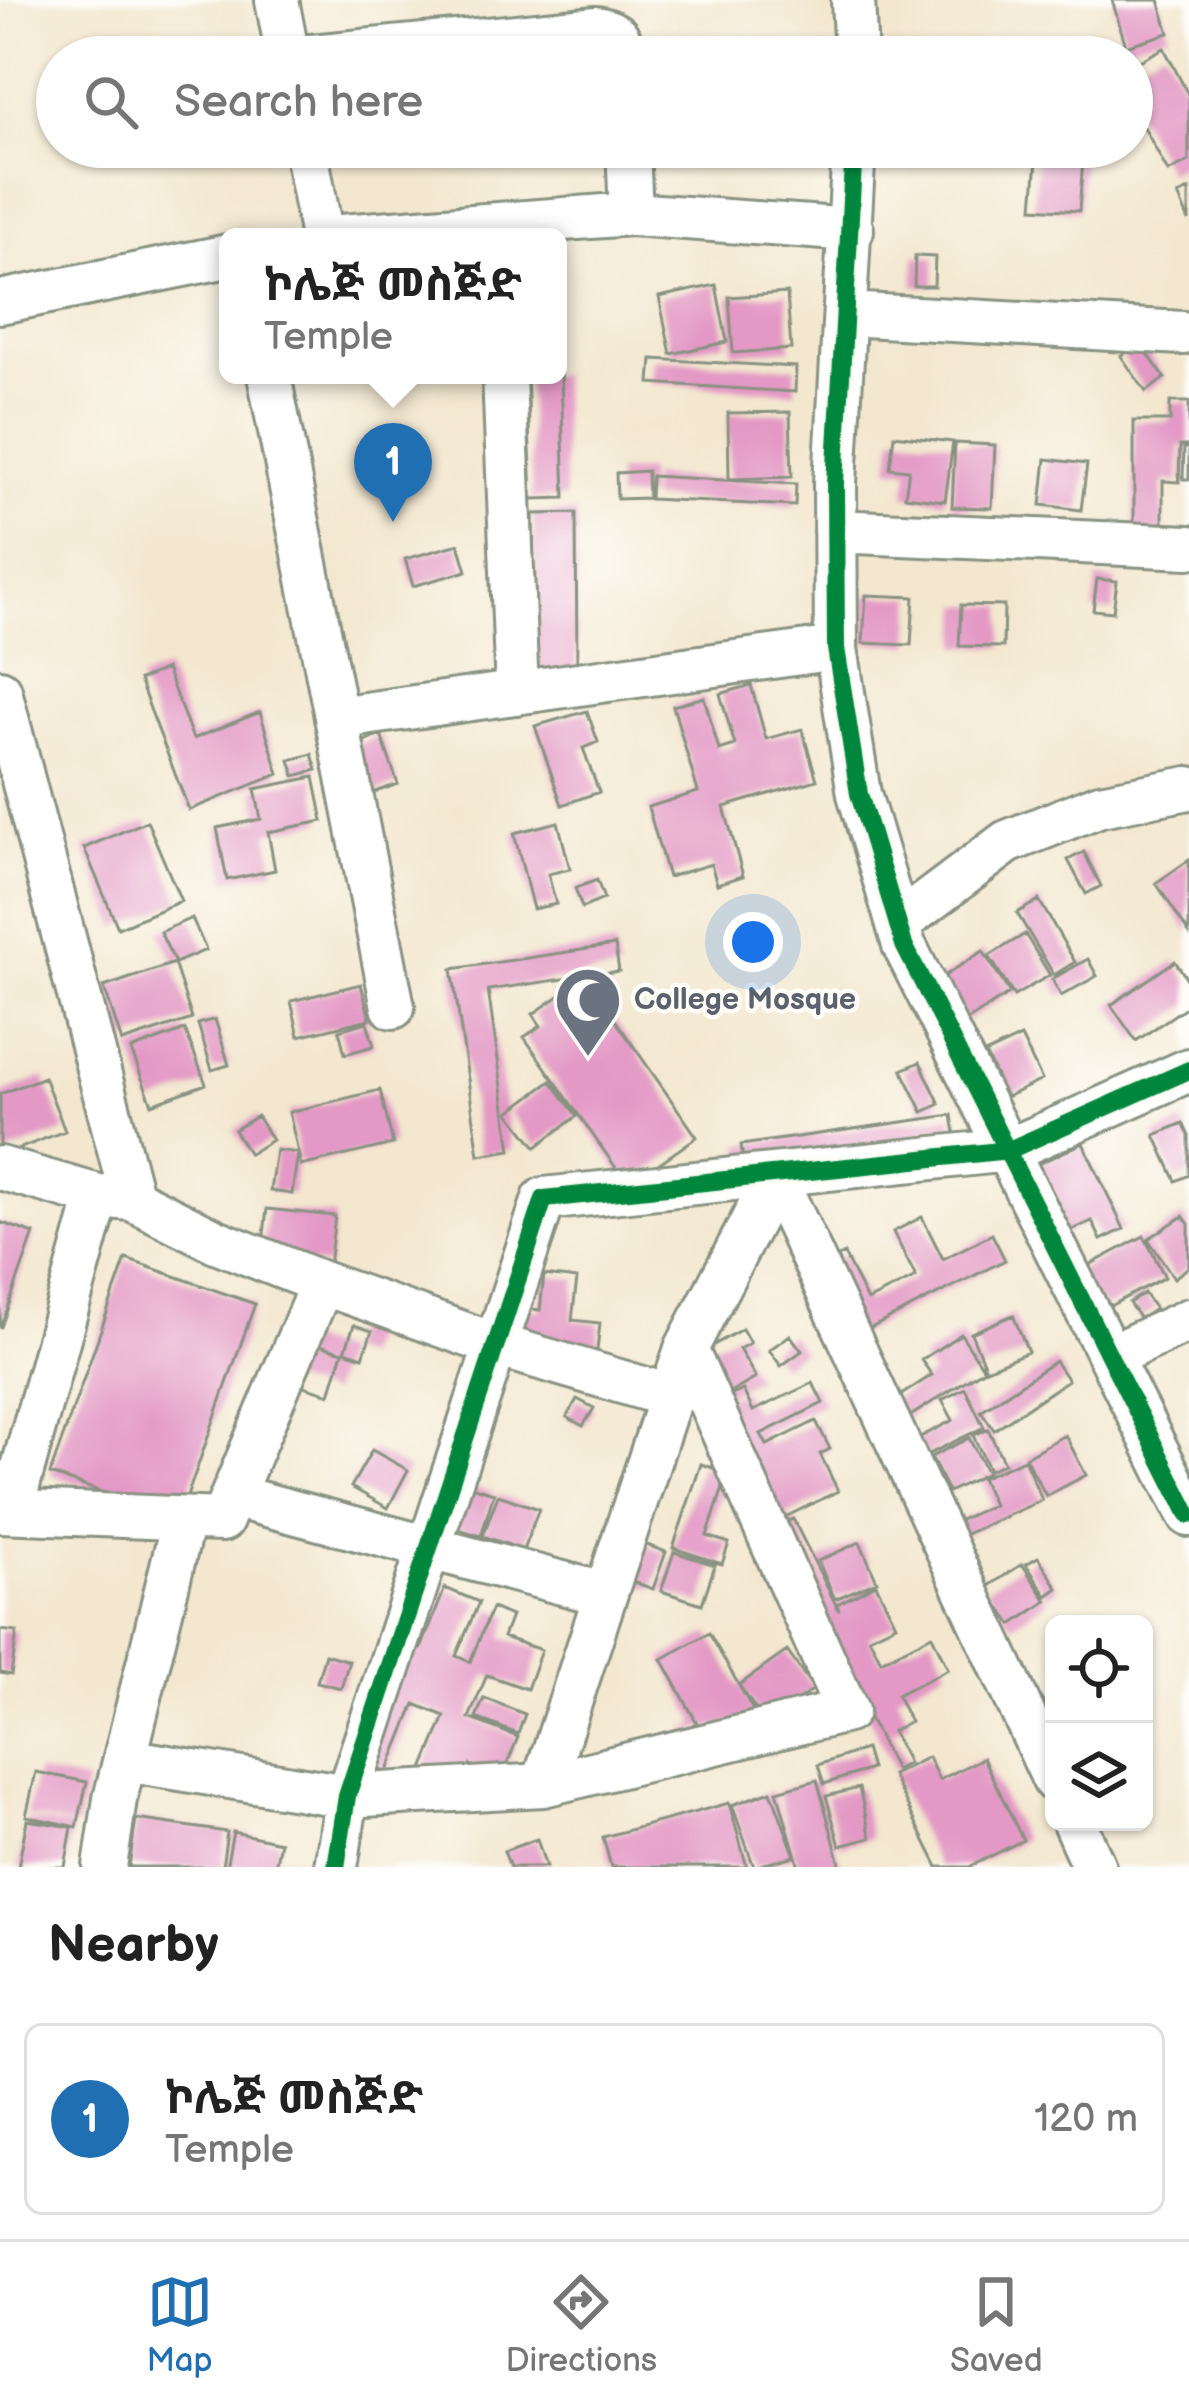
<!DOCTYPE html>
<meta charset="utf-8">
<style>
:root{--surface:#fff;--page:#f2f2f2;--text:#222;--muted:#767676;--line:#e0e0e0;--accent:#1f6fb2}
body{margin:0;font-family:"Balsamiq Sans","Noto Sans Ethiopic",sans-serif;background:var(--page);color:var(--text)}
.controls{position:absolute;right:36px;bottom:36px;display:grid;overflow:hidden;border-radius:18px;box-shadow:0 3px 9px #0004}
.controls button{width:108px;height:108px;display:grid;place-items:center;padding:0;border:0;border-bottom:3px solid var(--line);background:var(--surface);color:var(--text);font:60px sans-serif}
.you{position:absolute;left:753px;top:942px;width:42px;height:42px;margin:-30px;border:9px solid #fff;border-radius:50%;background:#1a73e8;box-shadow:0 0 0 18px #1a73e833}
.badge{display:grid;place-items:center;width:78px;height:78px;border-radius:50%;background:var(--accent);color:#fff;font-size:39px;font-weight:700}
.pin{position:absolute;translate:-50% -99px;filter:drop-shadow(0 3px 6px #0008)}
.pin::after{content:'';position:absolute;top:63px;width:42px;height:36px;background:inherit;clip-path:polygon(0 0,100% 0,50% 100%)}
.popup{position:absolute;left:219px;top:228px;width:348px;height:156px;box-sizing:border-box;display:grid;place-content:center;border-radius:18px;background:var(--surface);filter:drop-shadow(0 3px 9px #0005);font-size:39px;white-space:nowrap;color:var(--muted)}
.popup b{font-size:45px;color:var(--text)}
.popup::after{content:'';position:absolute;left:50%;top:100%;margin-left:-24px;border:24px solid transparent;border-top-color:var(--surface)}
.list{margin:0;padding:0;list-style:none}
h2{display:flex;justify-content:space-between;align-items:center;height:156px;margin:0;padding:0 48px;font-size:51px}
h2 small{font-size:39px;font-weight:400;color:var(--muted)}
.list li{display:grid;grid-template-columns:78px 1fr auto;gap:36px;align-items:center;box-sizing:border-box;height:192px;margin:0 24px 24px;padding:0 24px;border:3px solid var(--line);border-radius:18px}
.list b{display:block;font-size:45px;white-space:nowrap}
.list p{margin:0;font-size:39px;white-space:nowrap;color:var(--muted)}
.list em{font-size:39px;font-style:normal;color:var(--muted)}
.icon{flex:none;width:66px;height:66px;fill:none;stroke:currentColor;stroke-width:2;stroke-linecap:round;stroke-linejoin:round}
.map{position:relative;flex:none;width:1189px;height:1867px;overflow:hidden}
.search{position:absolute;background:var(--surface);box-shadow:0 3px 9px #0004;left:36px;right:36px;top:36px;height:132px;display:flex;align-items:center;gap:30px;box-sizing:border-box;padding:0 42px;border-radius:66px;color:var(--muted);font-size:45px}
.sheet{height:372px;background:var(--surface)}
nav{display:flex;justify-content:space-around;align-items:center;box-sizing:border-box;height:168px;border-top:3px solid var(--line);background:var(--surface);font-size:33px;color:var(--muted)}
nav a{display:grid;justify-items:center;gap:6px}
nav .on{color:var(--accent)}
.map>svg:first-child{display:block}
</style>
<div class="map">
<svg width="1189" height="1867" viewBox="0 0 1189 1867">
<rect width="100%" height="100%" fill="#fdfcf7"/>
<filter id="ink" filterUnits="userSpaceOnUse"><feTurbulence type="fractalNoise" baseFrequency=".00833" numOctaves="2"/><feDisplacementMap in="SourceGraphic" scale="24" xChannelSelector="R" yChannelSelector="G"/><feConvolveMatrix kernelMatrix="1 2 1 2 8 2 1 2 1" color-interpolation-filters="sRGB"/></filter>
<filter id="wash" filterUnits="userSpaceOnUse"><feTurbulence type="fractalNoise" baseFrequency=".004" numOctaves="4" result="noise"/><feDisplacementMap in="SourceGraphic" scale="48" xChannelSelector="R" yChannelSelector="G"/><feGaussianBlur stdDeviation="2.7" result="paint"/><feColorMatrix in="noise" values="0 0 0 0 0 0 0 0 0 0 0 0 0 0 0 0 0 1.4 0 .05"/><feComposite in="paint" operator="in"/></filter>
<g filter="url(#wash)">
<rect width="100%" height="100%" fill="#f3e7cf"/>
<g id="blocks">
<path fill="#e398c5" d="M1112,0H1159L1169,33L1126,46Z
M1164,48L1189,96V161L1168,172L1132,105V65Z
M1038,147H1084L1079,211L1033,208Z
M1189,190V221L1178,195Z
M915,256L935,257L934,286H914Z
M716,285L727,342L671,354L659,297Z
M787,293L791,349L733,353L729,297Z
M1140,343L1165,378L1146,392L1121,356Z
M652,359L796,367L795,392L650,383Z
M527,375H561L565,498L532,499Z
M1170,402H1189V446H1180L1179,482L1163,481V535H1134V421H1170Z
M790,412L792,477L729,479L728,413Z
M894,435L953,442L945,501L905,496L909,470L890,468Z
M955,443L995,445L992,508L952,507Z
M1184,448H1189V479H1183Z
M1046,459L1087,464L1081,510L1041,505Z
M647,471L648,498L617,499L616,473Z
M651,476L796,484L795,506L650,499Z
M576,513L577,671H535L533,514Z
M459,544L467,571L413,586L405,559Z
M1097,579L1117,581L1113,612L1093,610Z
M866,595L914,597L911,645L863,643Z
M961,605L1004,606L1003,647L959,646Z
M166,669L193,739L260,712L279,774L189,810L139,680Z
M751,685L766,739L802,729L817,780L724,807L743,876L717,884L711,864L668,877L648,807L698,792L673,706L704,697L719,750L735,745L720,694Z
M587,711L598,742L583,748L599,792L562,805L535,726Z
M381,735L398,784L370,794L353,745Z
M312,754L317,770L295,776L290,760Z
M314,777L323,821L268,832L275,870L227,880L217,828L261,819L255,789Z
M147,821L181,901L118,928L84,848Z
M558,822L570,869L548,874L556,904L533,909L514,833Z
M1084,852L1101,886L1086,894L1068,860Z
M1189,860V933L1156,883Z
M597,880L604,899L582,908L575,888Z
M1039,900L1075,962L1054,975L1017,913Z
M192,918L206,950L175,963L160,932Z
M1025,934L1050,975L1014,996L989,956Z
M615,945L619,971L488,990L511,1150L479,1155L452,969Z
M983,951L1010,993L965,1022L938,980Z
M1088,959L1097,976L1061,996L1052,979Z
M1175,961L1189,982V1005L1136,1041L1111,1005Z
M174,963L192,1019L122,1042L104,987Z
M361,984L370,1019L299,1036L291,1001Z
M595,991L697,1137L628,1185L524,1037L541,1026L533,1014L562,994L571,1007Z
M215,1019L229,1065L212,1070L198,1024Z
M367,1022L374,1046L345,1054L339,1030Z
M185,1030L206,1084L152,1104L131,1050Z
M1021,1037L1042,1080L1006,1097L985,1054Z
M920,1062L940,1104L923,1112L902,1070Z
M44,1077L65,1131L0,1156V1094Z
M551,1081L577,1116L536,1147L509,1112Z
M380,1090L393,1144L301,1166L289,1112Z
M952,1115L957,1146L745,1176L741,1145Z
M257,1116L272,1140L249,1154L234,1130Z
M1183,1123L1189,1136V1175L1176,1181L1155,1135Z
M1083,1143L1124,1229L1101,1240L1092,1221L1048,1241L1033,1208L1054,1197L1038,1164Z
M276,1150L298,1153L292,1194L270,1191Z
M267,1209L335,1216L329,1266L261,1259Z
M1183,1216L1189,1224V1267L1174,1278L1148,1239Z
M922,1217L943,1259L992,1234L1005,1260L847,1340L812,1271L844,1254L867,1301L916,1277L893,1232Z
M0,1222L34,1234L1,1327H0Z
M1144,1236L1165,1277L1106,1308L1065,1278Z
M126,1259L255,1304L179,1519L50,1474Z
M544,1275L577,1279L572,1320L600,1323L596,1359L499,1349L504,1306L540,1310Z
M1144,1293L1155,1309L1140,1319L1129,1303Z
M1013,1315L1028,1352L986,1369L971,1333Z
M354,1325L372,1331L363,1357L345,1351Z
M742,1329L750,1343L739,1349L756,1378L723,1397L698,1354Z
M961,1334L984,1369L890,1429L878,1410L932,1375L921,1360Z
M790,1335L802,1351L781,1366L769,1350Z
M301,1339L343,1352L330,1394L287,1381Z
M1055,1361L1068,1380L994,1430L981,1411Z
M813,1383L823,1403L761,1434L767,1445L816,1421L830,1449L820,1454L838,1491L777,1521L719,1401L743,1390L753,1411Z
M965,1388L984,1427L925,1456L895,1450L953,1420L942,1400Z
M577,1399L594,1408L583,1426L567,1417Z
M988,1429L1004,1463L989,1470L973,1435Z
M1065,1435L1086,1475L1046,1496L1025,1457Z
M969,1438L987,1473L948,1492L931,1457Z
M372,1450L408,1470L388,1508L351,1487Z
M1024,1459L1042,1500L943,1544L937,1530L993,1505L981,1478Z
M701,1464L728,1473L707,1536L729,1543L722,1564L673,1548Z
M451,1480L494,1493L481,1536L438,1523Z
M498,1495L539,1509L523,1550L483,1536Z
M793,1519L839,1611L837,1604L876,1584L896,1624L869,1637L881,1661L932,1635L948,1669L897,1695L910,1722L892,1731L908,1763L895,1770L774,1528Z
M628,1538L666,1552L653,1589L614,1575Z
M860,1542L877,1581L835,1599L818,1561Z
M674,1552L715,1565L702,1604L661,1591Z
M1038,1557L1058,1588L1047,1596L1026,1564Z
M1022,1564L1047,1601L1012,1625L986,1588Z
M445,1588L479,1602L456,1656L470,1662L492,1608L511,1616L503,1637L541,1650L527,1689L487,1675L469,1718L518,1737L502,1777L470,1765L460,1789L421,1774L445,1716L415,1704L387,1773L360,1762L408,1643L421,1649Z
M0,1630L17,1632L11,1675L0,1673Z
M709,1633L758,1719L681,1732L697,1723L662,1659Z
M787,1651L814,1689L765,1723L739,1685Z
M325,1654L349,1661L341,1688L317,1682Z
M484,1698L525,1714L518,1734L476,1718Z
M865,1749L871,1769L824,1784L818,1765Z
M928,1757L939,1780L983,1758L1023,1840L969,1867H938L892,1775Z
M36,1772L87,1782L77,1827L26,1816Z
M817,1780L841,1867H799L777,1791Z
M859,1788L871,1838L840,1846L826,1796Z
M771,1791L795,1856L754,1867L732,1805Z
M729,1803L747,1867H611L603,1837Z
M136,1819L227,1832L222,1867H129Z
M27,1820L72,1827L65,1867H18Z
M233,1832L280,1842L275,1867H226Z
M537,1839L546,1867H510L504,1851Z"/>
</g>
</g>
<g filter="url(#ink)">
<use href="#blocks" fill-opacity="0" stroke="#899282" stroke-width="3"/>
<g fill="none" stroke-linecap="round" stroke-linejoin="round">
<defs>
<path id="minor" d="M277,0L288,57
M853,0L856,57
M301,57L597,28C617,32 622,37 623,57
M305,147L322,237
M628,147L631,214
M854,147L835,483L836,648L859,794L904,945L1189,1515
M327,237L631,214L852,230
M0,302L228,256
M846,314L1183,333
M269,375L393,1007
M504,375L517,693
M835,531L1189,547
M0,691L132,1199
M336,718L836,648
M898,924L1007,842L1100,805L1189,788
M0,1168L98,1196L132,1199L216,1241L322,1283L496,1345L673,1397
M775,1177L1054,1780
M1111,1356L1189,1320
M233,1496L604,1594
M0,1511L222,1520L322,1283
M11,1511L98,1196
M125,1760L347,1796L543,1785L847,1711L686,1349
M543,1785L686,1349L775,1177
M1074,1822L1094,1867
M105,1867L115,1799L183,1521
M336,1867L347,1796L544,1199L1009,1150L1189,1070"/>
</defs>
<use href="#minor" stroke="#899282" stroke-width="48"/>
<use href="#minor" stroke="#fff" stroke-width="42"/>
<defs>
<path id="cycleway" d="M854,147L835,483L836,648L859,794L904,945L1189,1515
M336,1867L347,1796L544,1199L1009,1150L1189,1070"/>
</defs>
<use href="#cycleway" stroke="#fdfcf7" stroke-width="26"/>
<use href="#cycleway" stroke="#00873e" stroke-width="18"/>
</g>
</g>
<defs>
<symbol id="mosque-pin" viewBox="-11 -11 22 30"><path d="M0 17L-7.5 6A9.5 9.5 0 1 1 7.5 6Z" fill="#6b7280" stroke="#fdfcf7"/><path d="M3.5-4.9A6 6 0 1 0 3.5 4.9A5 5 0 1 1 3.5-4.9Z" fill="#fff"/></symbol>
</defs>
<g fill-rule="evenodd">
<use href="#mosque-pin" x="550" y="962" width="76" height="104"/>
</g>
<g text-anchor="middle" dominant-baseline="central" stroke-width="9" stroke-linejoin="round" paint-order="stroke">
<g font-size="30" font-weight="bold" fill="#5b616d" stroke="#fdfcf7" text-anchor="start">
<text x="634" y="1000">College Mosque</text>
</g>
</g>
</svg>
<div class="controls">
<button><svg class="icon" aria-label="locate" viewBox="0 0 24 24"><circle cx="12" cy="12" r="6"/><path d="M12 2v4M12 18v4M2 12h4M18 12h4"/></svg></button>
<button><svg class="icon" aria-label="layers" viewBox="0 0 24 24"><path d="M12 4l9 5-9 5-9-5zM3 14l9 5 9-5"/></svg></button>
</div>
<div class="you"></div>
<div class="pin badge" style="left:393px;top:522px">1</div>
<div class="popup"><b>ኮሌጅ መስጅድ</b>Temple</div>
<div class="search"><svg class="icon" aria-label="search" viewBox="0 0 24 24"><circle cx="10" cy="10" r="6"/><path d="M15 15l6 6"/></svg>Search here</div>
</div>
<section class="sheet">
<h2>Nearby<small></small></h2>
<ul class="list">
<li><span class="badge">1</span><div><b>ኮሌጅ መስጅድ</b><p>Temple</p></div><em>120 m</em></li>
</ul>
</section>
<nav>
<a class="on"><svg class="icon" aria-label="map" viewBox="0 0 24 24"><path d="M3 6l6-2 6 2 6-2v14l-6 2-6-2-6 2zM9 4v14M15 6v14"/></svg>Map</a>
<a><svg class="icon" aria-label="directions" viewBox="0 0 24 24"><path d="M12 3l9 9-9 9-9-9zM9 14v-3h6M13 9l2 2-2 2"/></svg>Directions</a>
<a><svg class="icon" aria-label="saved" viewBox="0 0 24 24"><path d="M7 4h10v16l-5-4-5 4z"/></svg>Saved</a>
</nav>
